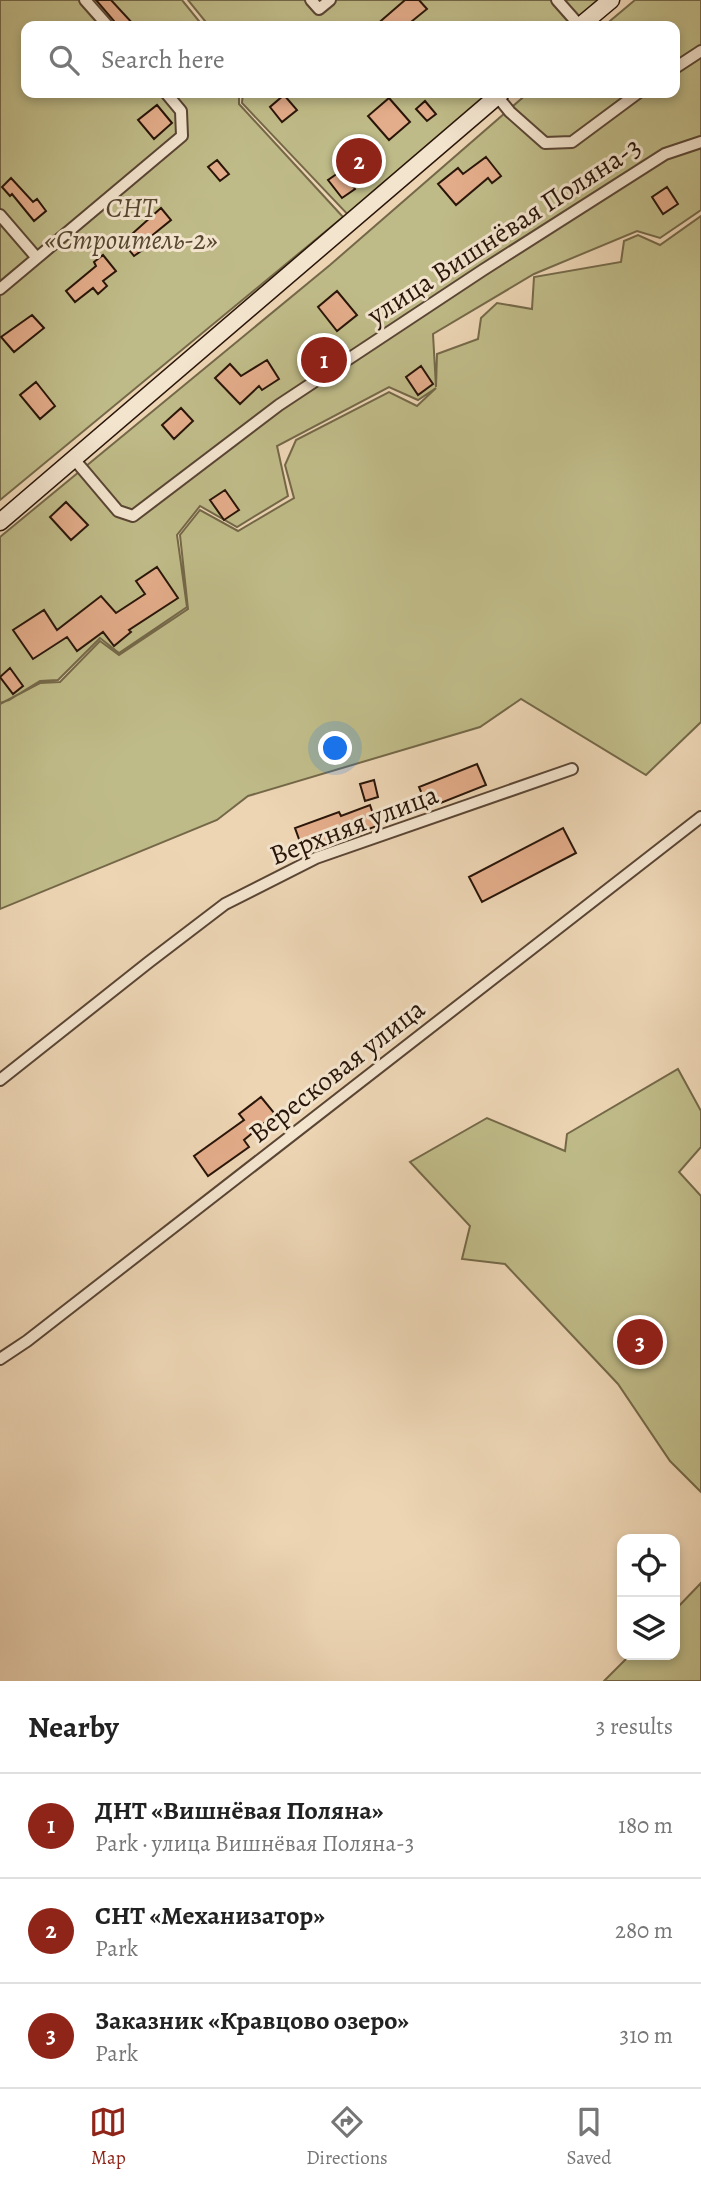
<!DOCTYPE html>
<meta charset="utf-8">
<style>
:root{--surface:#fff;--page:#f2f2f2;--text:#222;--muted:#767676;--line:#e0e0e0;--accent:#8f2418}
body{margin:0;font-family:Alegreya,serif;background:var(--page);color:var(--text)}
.controls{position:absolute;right:21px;bottom:21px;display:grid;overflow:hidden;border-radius:14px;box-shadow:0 4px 10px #0003}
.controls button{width:63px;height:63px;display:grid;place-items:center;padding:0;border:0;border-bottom:2px solid var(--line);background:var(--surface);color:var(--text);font:35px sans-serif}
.you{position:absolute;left:336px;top:749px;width:24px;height:24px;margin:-18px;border:5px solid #fff;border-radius:50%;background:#1a73e8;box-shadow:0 0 0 10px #1a73e833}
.badge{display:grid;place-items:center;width:46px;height:46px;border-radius:50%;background:var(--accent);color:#fff;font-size:23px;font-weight:700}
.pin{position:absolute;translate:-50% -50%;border:4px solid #fff;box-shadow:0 2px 7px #0006}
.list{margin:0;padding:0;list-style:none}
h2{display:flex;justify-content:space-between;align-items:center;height:91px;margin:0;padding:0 28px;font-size:30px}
h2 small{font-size:23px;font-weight:400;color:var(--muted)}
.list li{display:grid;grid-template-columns:46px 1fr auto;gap:21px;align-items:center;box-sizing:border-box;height:105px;padding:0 28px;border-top:2px solid var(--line)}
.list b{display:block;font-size:26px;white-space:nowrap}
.list p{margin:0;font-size:23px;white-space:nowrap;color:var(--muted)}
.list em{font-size:23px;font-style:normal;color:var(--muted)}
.icon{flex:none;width:38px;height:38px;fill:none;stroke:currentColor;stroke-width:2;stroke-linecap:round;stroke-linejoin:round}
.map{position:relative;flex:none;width:701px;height:1681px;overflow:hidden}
.search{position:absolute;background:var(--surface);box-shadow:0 4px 10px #0003;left:21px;right:21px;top:21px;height:77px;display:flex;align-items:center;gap:18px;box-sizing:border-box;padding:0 24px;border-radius:14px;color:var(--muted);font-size:26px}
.sheet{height:406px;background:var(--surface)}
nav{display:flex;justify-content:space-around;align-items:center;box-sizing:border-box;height:98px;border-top:2px solid var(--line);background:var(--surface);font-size:19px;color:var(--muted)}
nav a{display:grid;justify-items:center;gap:4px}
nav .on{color:var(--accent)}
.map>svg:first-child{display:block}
</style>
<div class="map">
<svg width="701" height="1681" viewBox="0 0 701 1681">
<rect width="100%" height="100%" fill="#edd5b4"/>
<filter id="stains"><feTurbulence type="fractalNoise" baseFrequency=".00286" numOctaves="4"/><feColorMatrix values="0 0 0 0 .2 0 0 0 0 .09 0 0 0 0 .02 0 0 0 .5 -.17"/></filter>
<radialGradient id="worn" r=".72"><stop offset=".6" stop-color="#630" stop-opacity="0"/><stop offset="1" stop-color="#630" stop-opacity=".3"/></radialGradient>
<path fill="#bfbb88" stroke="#746848" stroke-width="2" d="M0,0H182L203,26H26V93H239V104L343,217L0,500Z
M188,0H613L582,26H209Z
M635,0H701V210L660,238L637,231L534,274L433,334L436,387L437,354L478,339L481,318L497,303L532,309L534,277L621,262L624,241L638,235L660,245L701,216V722L646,775L521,699L480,727L248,796L217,820L0,909V704L40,683L60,682L100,641L119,655L188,609L180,535L200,510L238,531L294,498L285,465L296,440L389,392L417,406L436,388L418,400L389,387L277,446L288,496L237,527L200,506L177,535L187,607L119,653L100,638L58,680L40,681L9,700L0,703V537L330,265L528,93H675V26H604Z
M243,93H502L351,218L242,103Z
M678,1069L701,1111V1147L679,1172L701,1196V1492L670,1461L618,1384L505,1264L462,1259L470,1226L410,1162L487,1118L565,1151L567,1134Z
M701,1583V1681H604L630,1655H675V1610Z"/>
<path fill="#e3ac8a" stroke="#291509" stroke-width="2" d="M96,0H111L135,26H116L114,21Z
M405,0H419L427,9L406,26H375Z
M284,95L297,110L282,122L270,107Z
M389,98L410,122L389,140L368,116Z
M425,101L436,114L427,121L416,109Z
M157,105L172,123L154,139L138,120Z
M486,157L501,176L492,183L488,178L456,205L438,184L458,168L463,174Z
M217,160L229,174L220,181L208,167Z
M341,171L355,189L342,198L328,180Z
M11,178L33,202L37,199L46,211L34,221L12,194L10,196L2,187Z
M667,187L678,204L663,214L652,197Z
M161,208L171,220L144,242L148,246L134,256L123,242Z
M103,255L116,271L103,281L107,286L98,294L93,288L75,302L66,291L96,266L94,262Z
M337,291L357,315L337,331L318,307Z
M32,315L44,328L14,352L1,337Z
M267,360L279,379L262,390L259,386L240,404L215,378L230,364L241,376Z
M421,366L433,384L418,395L406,377Z
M36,382L55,406L40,419L20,395Z
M181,408L193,421L174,439L162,425Z
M225,490L239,510L224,520L210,500Z
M66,502L88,525L71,540L50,517Z
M157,567L178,598L129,630L131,632L114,646L103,632L77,651L67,637L33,659L13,630L44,610L57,630L101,596L116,613L145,594L136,581Z
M10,668L23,686L13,694L0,677Z
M477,764L486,785L428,808L419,787Z
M374,780L378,797L365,801L360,784Z
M370,805L377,826L304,853L295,828L339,812L341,816Z
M563,828L576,853L482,902L469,877Z
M261,1097L275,1114L244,1140L249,1147L208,1176L194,1156L244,1120L239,1114Z"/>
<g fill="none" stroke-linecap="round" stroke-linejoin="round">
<defs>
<path id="minor" d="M85,0L108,26
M311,0L319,9L330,0
M557,0L580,26
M675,68L701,51
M497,96L510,112L545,143L572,142L638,93
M0,215L37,258
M0,289L182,136L181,111L166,93
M74,459L118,511L133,516L279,405L483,270L665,154L701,142
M0,1080L149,962L225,904L316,858L572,769
M0,1359L27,1341L701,817"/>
<path id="secondary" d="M580,26L611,0
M0,522L501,93"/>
</defs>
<use href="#minor" stroke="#5a4534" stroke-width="14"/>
<use href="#secondary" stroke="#291509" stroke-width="19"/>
<use href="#minor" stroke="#f3e4ce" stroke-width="10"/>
<use href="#secondary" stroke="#f3e4ce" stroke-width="16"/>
</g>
<g text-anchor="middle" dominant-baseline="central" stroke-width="6" stroke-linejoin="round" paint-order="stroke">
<g font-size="28" font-style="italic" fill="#56472f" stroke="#f3e4ce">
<text x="131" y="208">СНТ<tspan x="131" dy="32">«Строитель-2»</tspan></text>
</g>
<g font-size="28" fill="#291509" stroke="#f3e4ce">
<text transform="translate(504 231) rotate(-33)">улица Вишнёвая Поляна-3</text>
<text transform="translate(354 825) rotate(-21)">Верхняя улица</text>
<text transform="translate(337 1071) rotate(-38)">Вересковая улица</text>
</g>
</g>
<rect width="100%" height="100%" filter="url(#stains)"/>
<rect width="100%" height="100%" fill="url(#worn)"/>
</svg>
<div class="controls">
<button><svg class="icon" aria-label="locate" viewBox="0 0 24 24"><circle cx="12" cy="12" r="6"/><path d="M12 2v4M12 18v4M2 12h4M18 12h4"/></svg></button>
<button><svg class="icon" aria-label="layers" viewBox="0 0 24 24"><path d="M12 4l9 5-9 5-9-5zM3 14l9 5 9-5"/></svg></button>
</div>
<div class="you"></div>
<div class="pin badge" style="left:324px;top:360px">1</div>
<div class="pin badge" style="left:359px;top:161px">2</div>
<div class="pin badge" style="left:640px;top:1342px">3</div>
<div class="search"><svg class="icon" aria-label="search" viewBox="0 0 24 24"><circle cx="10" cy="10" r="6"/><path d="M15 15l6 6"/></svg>Search here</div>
</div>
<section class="sheet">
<h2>Nearby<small>3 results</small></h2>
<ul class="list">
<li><span class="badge">1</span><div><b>ДНТ «Вишнёвая Поляна»</b><p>Park · улица Вишнёвая Поляна-3</p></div><em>180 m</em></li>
<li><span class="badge">2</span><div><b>СНТ «Механизатор»</b><p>Park</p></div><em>280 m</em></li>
<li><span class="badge">3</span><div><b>Заказник «Кравцово озеро»</b><p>Park</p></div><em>310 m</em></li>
</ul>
</section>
<nav>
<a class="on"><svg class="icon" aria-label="map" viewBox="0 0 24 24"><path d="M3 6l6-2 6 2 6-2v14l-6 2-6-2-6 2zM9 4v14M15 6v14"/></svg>Map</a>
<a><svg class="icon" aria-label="directions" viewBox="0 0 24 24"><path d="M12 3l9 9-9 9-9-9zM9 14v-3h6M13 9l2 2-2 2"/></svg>Directions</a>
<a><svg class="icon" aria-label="saved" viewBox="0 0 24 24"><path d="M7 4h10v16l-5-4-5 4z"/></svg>Saved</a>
</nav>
